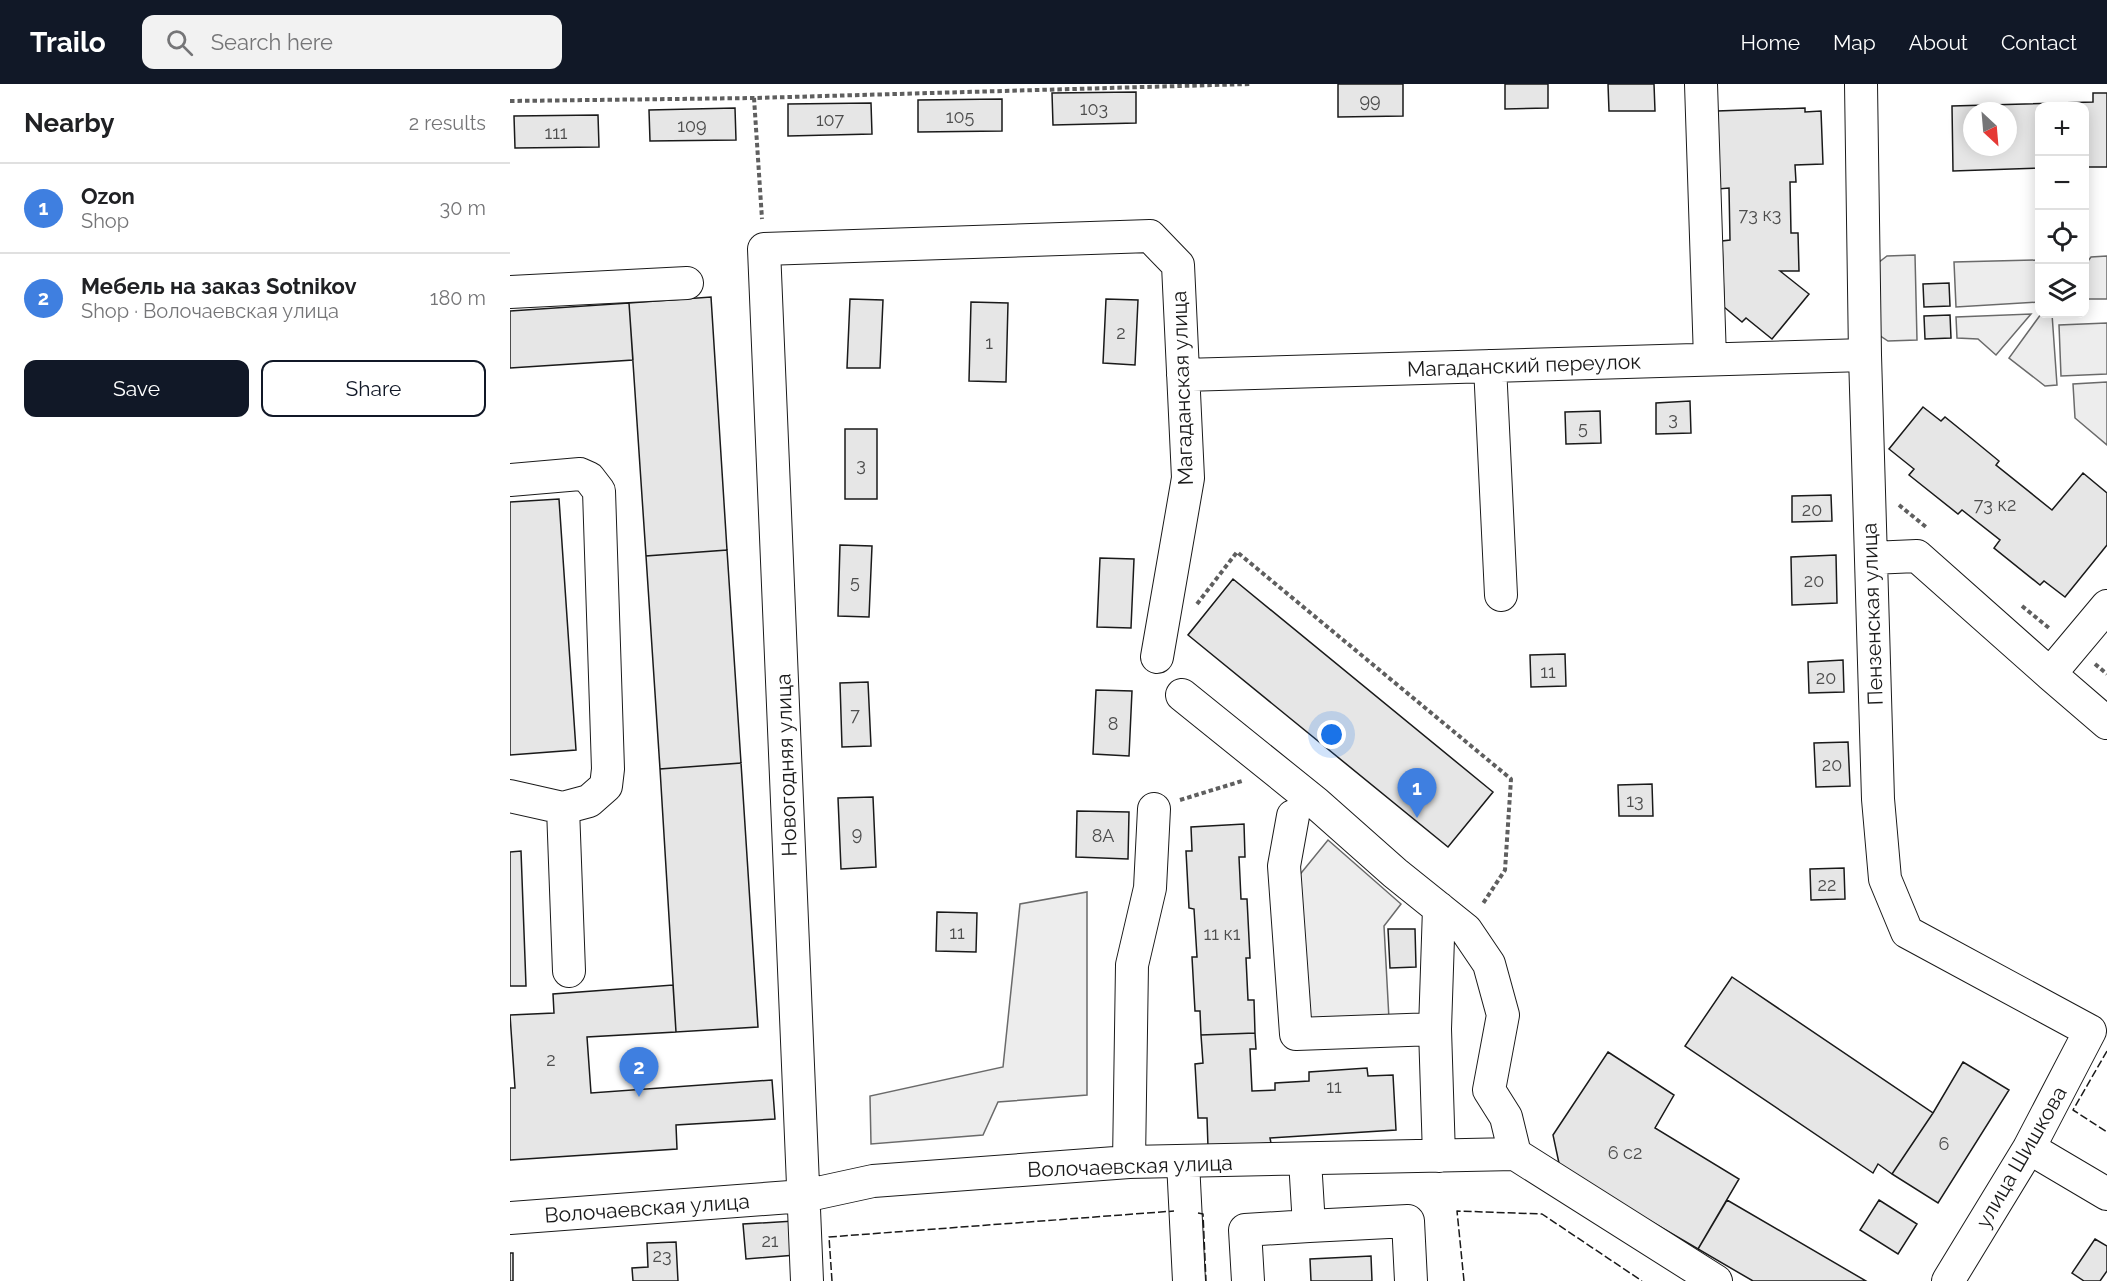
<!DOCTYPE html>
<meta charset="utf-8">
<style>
:root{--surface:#fff;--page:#f2f2f2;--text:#202124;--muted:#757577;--line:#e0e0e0;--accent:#111827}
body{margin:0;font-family:Raleway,sans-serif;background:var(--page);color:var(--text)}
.controls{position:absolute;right:18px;top:18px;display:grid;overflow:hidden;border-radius:12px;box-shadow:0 3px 15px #0003}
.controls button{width:54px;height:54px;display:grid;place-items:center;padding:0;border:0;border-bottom:2px solid var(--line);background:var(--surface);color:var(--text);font:30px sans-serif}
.compass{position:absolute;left:1453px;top:18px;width:54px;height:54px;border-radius:50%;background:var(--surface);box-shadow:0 3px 15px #0003;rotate:154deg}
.you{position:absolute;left:822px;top:651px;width:21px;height:21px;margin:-15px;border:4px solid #fff;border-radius:50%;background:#1a73e8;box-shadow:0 0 0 9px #1a73e833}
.badge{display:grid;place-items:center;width:39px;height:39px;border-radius:50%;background:var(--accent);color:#fff;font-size:20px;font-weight:700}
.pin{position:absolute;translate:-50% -50px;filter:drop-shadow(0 2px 3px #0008)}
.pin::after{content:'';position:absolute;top:32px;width:21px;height:18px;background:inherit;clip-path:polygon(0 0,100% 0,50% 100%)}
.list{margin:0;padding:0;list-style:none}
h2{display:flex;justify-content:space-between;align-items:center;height:78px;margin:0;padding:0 24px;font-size:26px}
h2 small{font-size:20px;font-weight:400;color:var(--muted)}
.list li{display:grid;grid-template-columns:39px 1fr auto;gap:18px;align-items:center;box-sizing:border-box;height:90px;padding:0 24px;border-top:2px solid var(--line)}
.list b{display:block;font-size:22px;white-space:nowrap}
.list p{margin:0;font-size:20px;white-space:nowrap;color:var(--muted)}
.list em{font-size:20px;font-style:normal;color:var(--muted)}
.actions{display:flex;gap:12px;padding:18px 24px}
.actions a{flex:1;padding:14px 0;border:2px solid var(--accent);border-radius:12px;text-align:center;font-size:21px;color:var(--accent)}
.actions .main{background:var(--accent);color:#fff}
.icon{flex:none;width:33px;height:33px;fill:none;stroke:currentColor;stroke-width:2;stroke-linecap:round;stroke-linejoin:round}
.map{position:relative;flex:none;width:1597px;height:1197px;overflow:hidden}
header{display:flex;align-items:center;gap:36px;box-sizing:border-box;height:84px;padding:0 30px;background:var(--accent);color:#fff}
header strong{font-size:28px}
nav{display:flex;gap:33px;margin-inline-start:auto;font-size:21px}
.search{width:420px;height:54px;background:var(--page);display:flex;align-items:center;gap:15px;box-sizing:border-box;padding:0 21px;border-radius:12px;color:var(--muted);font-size:22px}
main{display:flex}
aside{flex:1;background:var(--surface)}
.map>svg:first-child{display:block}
</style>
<header>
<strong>Trailo</strong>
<div class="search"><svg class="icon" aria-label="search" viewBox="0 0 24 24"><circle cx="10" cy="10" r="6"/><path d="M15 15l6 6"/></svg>Search here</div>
<nav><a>Home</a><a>Map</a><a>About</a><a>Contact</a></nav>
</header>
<main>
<aside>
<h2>Nearby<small>2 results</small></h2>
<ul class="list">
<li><span class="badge" style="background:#3f7fe0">1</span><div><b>Ozon</b><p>Shop</p></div><em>30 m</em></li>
<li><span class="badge" style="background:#3f7fe0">2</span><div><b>Мебель на заказ Sotnikov</b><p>Shop · Волочаевская улица</p></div><em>180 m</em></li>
</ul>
<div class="actions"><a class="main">Save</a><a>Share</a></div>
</aside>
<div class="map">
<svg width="1597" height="1197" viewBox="0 0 1597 1197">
<rect width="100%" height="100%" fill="#fff"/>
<path fill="#ededed" stroke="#6a6a6a" stroke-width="1.5" d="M1405,171L1407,256L1378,257L1366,249L1364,182L1377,172Z
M1597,172V215H1575V181L1581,173Z
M1529,176V218L1446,223L1444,178Z
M1521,230L1486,271L1468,255L1447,254L1446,233Z
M1531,230H1542L1547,301L1535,302L1499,274Z
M1597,239V290L1551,292L1549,241Z
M1597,298V361L1565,334L1563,300Z
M818,756L891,820L874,842L879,935L794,940L783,799Z
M577,808V1011L488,1018L473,1051L361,1060L360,1012L493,983L510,820Z"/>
<path fill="#e6e6e6" stroke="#1a1a1a" stroke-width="1.5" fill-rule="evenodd" d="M828,0H893V32L828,33Z
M995,0H1038V24L995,25Z
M1098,0H1144L1145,27H1099Z
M626,8V39L543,41L542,9Z
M1583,9H1597V83H1574V22H1530V84L1443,87L1442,22L1583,18ZM1462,27H1498V63H1462Z
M492,15V47L408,48V16Z
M361,19L362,50L278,52V20Z
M225,24L226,56L140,57L139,26Z
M1295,24V28L1311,27L1313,80L1285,81L1286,98H1280L1281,149H1288L1289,187H1270L1299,210L1262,255L1236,234L1232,238L1214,223L1212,157L1220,156L1219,104L1208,105L1207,27Z
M88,31L89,63L5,64L4,32Z
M1439,199L1440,222L1414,223L1413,200Z
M201,213L217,466L136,472L119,219Z
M340,215L373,216L370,284H337Z
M596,215L628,216L625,281L593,279Z
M461,218L498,219L496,298L459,297Z
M119,219L123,276L0,284V227Z
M1440,231L1441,254L1415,255L1414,232Z
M1180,317L1181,349L1146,350V319Z
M1413,323L1431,337L1435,333L1461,354L1489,377L1486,381L1542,426L1573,389L1597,409V461L1555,513L1534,497L1530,501L1484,464L1490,456L1452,426L1448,430L1399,391L1404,385L1379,365Z
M1090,327L1091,359L1056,360L1055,328Z
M335,345H367V415H335Z
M1321,411L1322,437L1282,438V412Z
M49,415L66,666L0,671V418Z
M330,461L362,462L359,533L328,532Z
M217,466L231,679L150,685L136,472Z
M1326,471L1327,519L1282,521L1281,473Z
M590,474L624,475L621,544L587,543Z
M723,495L983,708L938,763L678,551Z
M1055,570L1056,602L1021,603L1020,571Z
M1333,576L1334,608L1299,609L1298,578Z
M358,598L361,662L332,663L330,599Z
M586,606L622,607L619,672L583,670Z
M1338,658L1340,702L1306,703L1304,659Z
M231,679L248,943L166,948L150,685Z
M1142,700L1143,732H1109L1108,701Z
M363,713L366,783L331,785L328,714Z
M567,727L619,728L618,775L566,773Z
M734,740L735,773H729L731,815H737L740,874H736L738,916H744L745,949L691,951L690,927H685L682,873H687L684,825L679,824L676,767H682L681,743Z
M11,767L16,902H0V768Z
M1334,784L1335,815L1301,816L1300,785Z
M427,828L467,829L466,868L426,867Z
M878,845H905L906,883L880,884Z
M1222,893L1423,1029L1382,1090L1368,1080L1363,1089L1175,962Z
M163,901L166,948L77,953L81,1009L262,996L265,1035L166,1041L167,1065L0,1076V1004H5L0,931L44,929L43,910Z
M745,949L746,965H740L742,1007L765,1006V999L799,997V988L857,984L858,992L883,991L886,1046L760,1054L761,1059L698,1063L697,1034H688L685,980L693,979L691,951Z
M1098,968L1164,1011L1145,1044L1229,1095L1188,1165L1050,1084L1043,1051Z
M1453,978L1499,1006L1428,1119L1382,1090L1423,1029Z
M1217,1116L1356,1197H1243L1188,1165Z
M1369,1116L1407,1140L1388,1170L1350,1146Z
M284,1137L286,1171L236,1175L233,1140Z
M1585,1155L1597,1162V1187L1590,1197H1574L1562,1189Z
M166,1158L168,1197H123L122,1184L138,1183L137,1159Z
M0,1169H3V1197H0Z
M861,1172L862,1197H801L800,1175Z"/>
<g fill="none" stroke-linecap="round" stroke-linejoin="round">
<defs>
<path id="minor" d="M1191,0L1200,275
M1351,0L1355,271L1368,715L1375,795L1397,848L1580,947
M0,208L177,199
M980,282L991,511
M673,291L1355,271
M0,396L70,390L79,394L89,407L98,685L96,702L79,717L53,724
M1361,474L1407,472L1540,590L1597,522
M1540,590L1597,639
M672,611L806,719L885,789L956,846L979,880L993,931L979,1006L996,1033L1005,1070
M0,712L53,724L59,887
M783,732L774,782L786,950L925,945L929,1072
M925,945L929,824
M1519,1064L1597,1110
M795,1076L799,1142L898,1137L901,1197
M619,1078L622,881L640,804L644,725
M673,1078L679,1197
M0,1134L294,1112L363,1097L619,1078L1005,1070L1206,1197
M297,1197L254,165L640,152L668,181L678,394L647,573
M738,1197L735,1146L799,1142
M1438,1197L1519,1064L1580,947"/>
</defs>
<use href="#minor" stroke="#1a1a1a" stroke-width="34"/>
<path stroke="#5f5f5f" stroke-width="4" stroke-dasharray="4.5 3" stroke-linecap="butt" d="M244,14L252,135
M0,17L244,14L740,0
M1389,421L1416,443
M687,520L727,468L1001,695L995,786L972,821
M1512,522L1539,544
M1585,580L1597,590
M670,716L732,697"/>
<use href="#minor" stroke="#fff" stroke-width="32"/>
<path stroke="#1a1a1a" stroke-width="1.5" stroke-dasharray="8 3" stroke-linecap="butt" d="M1597,967L1563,1026L1597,1048
M688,1129L693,1130L696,1197
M322,1197L319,1153L664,1127
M954,1197L947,1127L1032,1130L1132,1197"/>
</g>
<g text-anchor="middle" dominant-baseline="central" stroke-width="4.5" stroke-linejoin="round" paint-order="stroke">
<g font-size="18" fill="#4d4d4d">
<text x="860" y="16">99</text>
<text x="584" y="24">103</text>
<text x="450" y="32">105</text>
<text x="320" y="35">107</text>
<text x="182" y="41">109</text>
<text x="46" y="48">111</text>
<text x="1250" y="130">73 к3</text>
<text x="611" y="248">2</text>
<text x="479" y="258">1</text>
<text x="1163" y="334">3</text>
<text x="1073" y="343">5</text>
<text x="351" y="380">3</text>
<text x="1485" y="420">73 к2</text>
<text x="1302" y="425">20</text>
<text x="1304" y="496">20</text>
<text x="345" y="497">5</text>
<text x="1038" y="587">11</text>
<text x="1316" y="593">20</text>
<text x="345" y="630">7</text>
<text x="603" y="639">8</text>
<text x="1322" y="680">20</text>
<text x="1125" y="716">13</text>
<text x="347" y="749">9</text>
<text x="593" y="751">8А</text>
<text x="1317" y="800">22</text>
<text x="447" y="848">11</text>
<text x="712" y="849">11 к1</text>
<text x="41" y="975">2</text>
<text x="824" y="1002">11</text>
<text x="1434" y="1059">6</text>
<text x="1115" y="1068">6 с2</text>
<text x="260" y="1156">21</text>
<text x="152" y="1171">23</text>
</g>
<g font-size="21" fill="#1a1a1a" stroke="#fff">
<text transform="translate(1014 281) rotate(-2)">Магаданский переулок</text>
<text transform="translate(672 304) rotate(-92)">Магаданская улица</text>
<text transform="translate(1362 530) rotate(-92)">Пензенская улица</text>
<text transform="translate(276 681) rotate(-92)">Новогодняя улица</text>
<text transform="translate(1511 1073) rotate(-60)">улица Шишкова</text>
<text transform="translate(620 1082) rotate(-2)">Волочаевская улица</text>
<text transform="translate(137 1124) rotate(-4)">Волочаевская улица</text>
</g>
</g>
</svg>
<div class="controls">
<button>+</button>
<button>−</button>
<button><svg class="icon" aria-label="locate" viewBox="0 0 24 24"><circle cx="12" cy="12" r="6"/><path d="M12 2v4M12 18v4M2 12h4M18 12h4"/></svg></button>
<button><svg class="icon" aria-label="layers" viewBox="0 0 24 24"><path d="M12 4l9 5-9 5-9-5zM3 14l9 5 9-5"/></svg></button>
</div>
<svg class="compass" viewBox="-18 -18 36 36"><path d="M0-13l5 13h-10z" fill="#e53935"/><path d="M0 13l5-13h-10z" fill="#757577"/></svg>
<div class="you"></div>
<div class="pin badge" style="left:907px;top:734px;background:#3f7fe0">1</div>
<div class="pin badge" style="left:129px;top:1013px;background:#3f7fe0">2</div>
</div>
</main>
